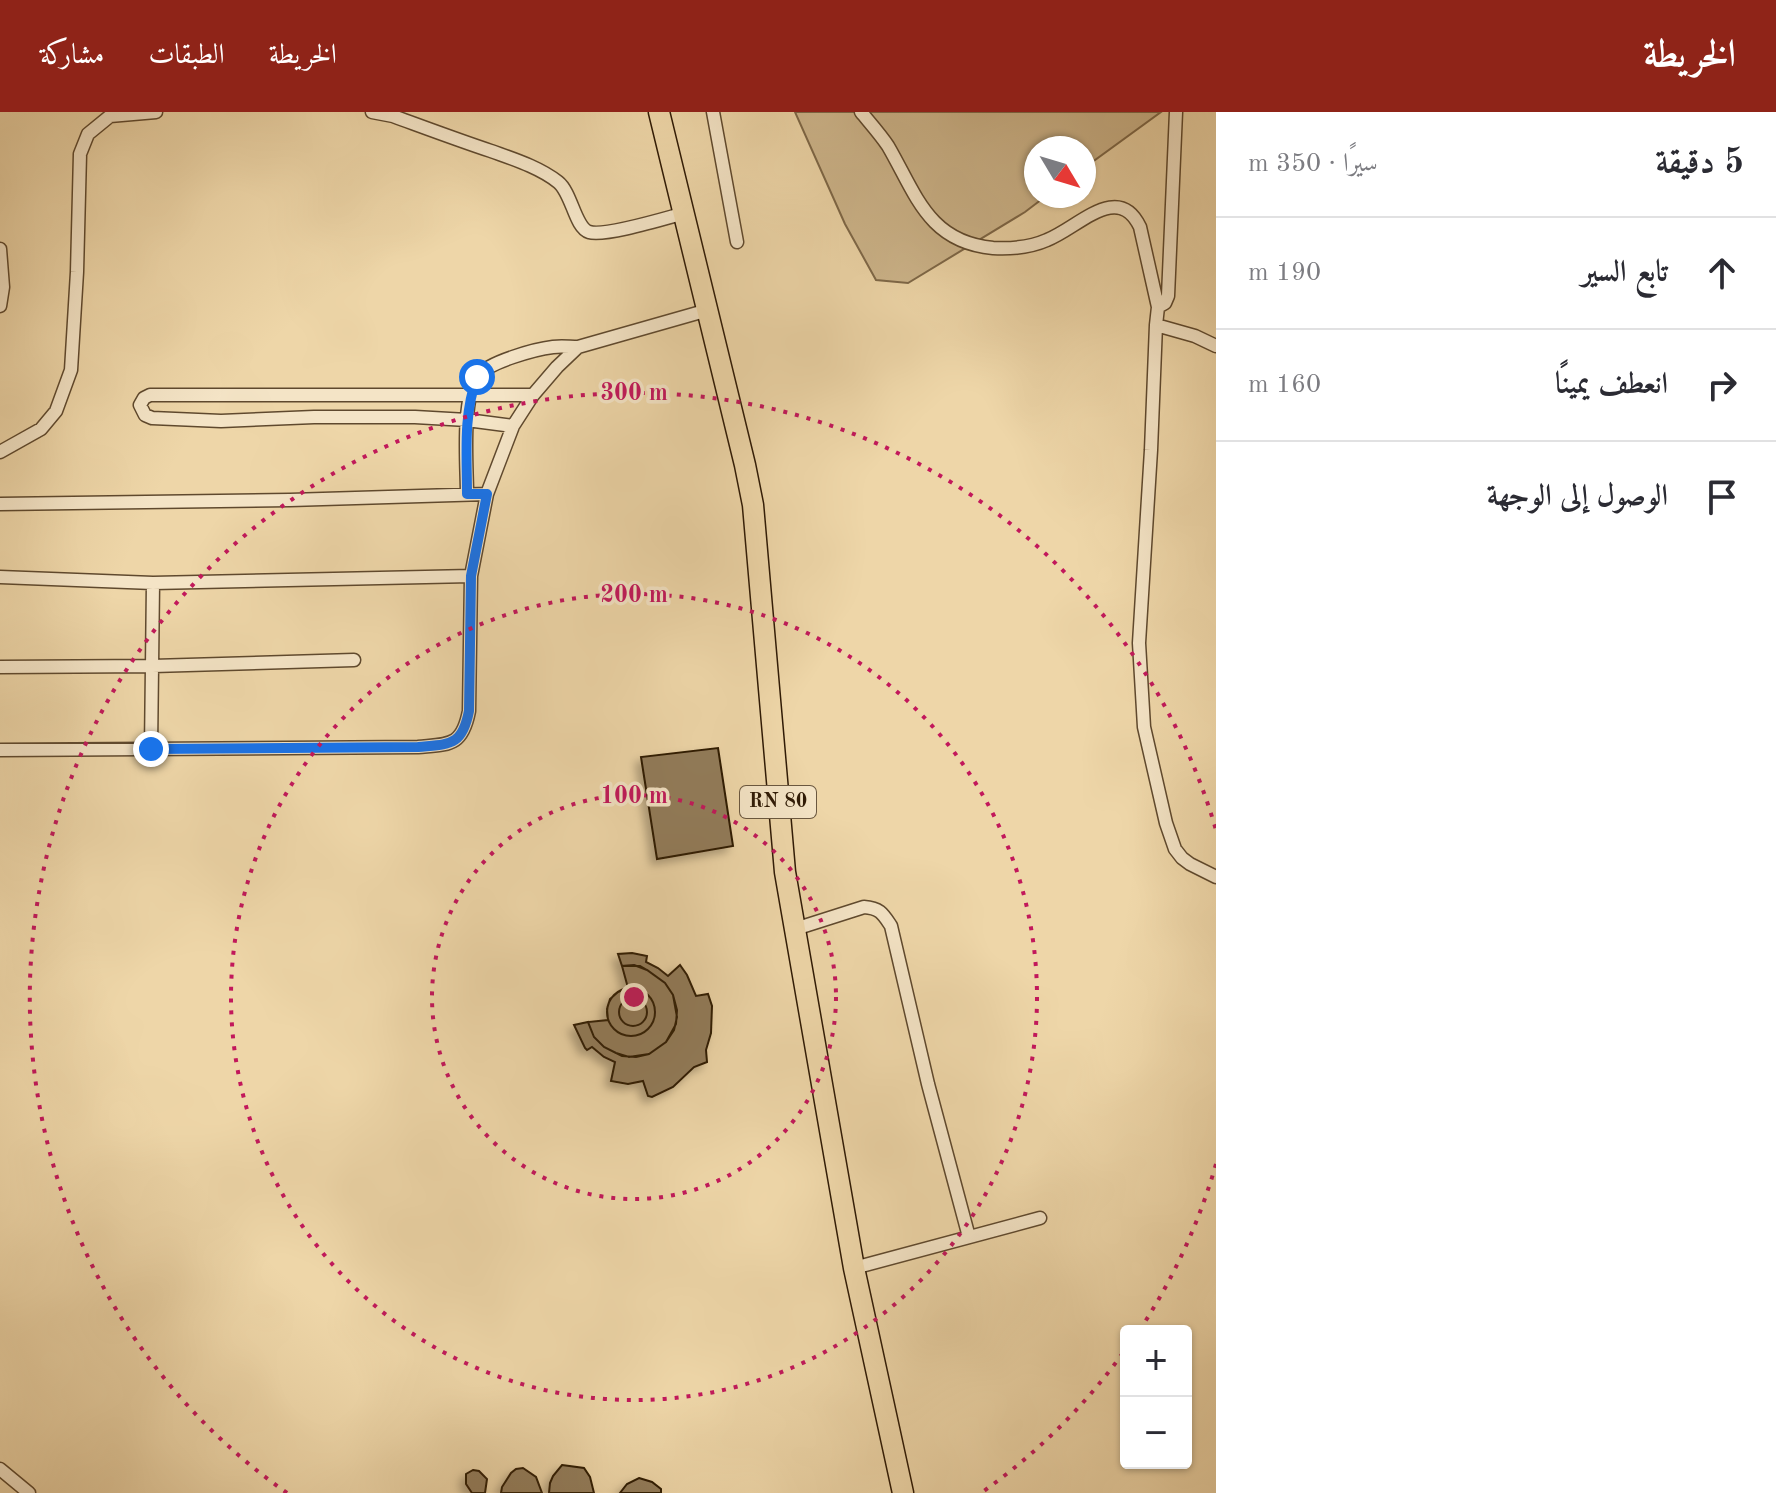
<!DOCTYPE html>
<html lang="ar">
<meta charset="utf-8">
<style>
:root{--surface:#fff;--page:#f7f7f7;--text:#2b2b33;--muted:#7c7c81;--line:#e1e1e2;--accent:#8f2418}
body{margin:0;font-family:"Old Standard TT",Amiri,serif;background:var(--page);color:var(--text);direction:rtl}
.controls{position:absolute;right:24px;bottom:24px;display:grid;overflow:hidden;border-radius:8px;box-shadow:0 2px 6px #0004}
.controls button{width:72px;height:72px;display:grid;place-items:center;padding:0;border:0;border-bottom:2px solid var(--line);background:var(--surface);color:var(--text);font:40px sans-serif}
.compass{position:absolute;left:1024px;top:24px;width:72px;height:72px;border-radius:50%;background:var(--surface);box-shadow:0 2px 6px #0004;rotate:128deg}
.stop{position:absolute;width:24px;height:24px;margin:-18px;border:6px solid #1a73e8;border-radius:50%;background:#fff}
.stop.end{background:#1a73e8;border-color:#fff;box-shadow:0 2px 8px #0008}
.list{margin:0;padding:0;list-style:none}
h2{display:flex;justify-content:space-between;align-items:center;height:104px;margin:0;padding:0 32px;font-size:34px}
h2 small{font-size:26px;font-weight:400;color:var(--muted)}
.list li{display:grid;grid-template-columns:52px 1fr auto;gap:24px;align-items:center;box-sizing:border-box;height:112px;padding:0 32px;border-top:2px solid var(--line)}
.list b{display:block;font-size:30px;white-space:nowrap}
.list em{font-size:26px;font-style:normal;color:var(--muted)}
.icon{flex:none;width:44px;height:44px;fill:none;stroke:currentColor;stroke-width:2;stroke-linecap:round;stroke-linejoin:round}
.map{position:relative;flex:none;width:1216px;height:1381px;overflow:hidden;direction:ltr}
header{display:flex;align-items:center;gap:48px;box-sizing:border-box;height:112px;padding:0 40px;background:var(--accent);color:#fff}
header strong{font-size:38px}
nav{display:flex;gap:44px;margin-inline-start:auto;font-size:28px}
main{display:flex}
aside{flex:1;background:var(--surface)}
.map>svg:first-child{display:block}
</style>
<header>
<strong>الخريطة</strong>
<nav><a>الخريطة</a><a>الطبقات</a><a>مشاركة</a></nav>
</header>
<main>
<aside>
<h2>5 دقيقة<small>سيرًا · 350 m</small></h2>
<ul class="list">
<li><svg class="icon" aria-label="ahead" viewBox="0 0 24 24"><path d="M12 20V5M6 11l6-6 6 6"/></svg><div><b>تابع السير</b></div><em>190 m</em></li>
<li><svg class="icon" aria-label="right" viewBox="0 0 24 24"><path d="M7 20v-9h11M14 6l5 5-5 5"/></svg><div><b>انعطف يمينًا</b></div><em>160 m</em></li>
<li><svg class="icon" aria-label="arrive" viewBox="0 0 24 24"><path d="M6 21V4h12l-3 4 3 4H6"/></svg><div><b>الوصول إلى الوجهة</b></div></li>
</ul>
</aside>
<div class="map">
<svg width="1216" height="1381" viewBox="0 0 1216 1381">
<defs>
<filter id="shadow"><feDropShadow dx="-5.5" dy="5.5" stdDeviation="4" flood-color="#0004"/></filter>
</defs>
<rect width="100%" height="100%" fill="#eed6a8"/>
<filter id="stains"><feTurbulence type="fractalNoise" baseFrequency=".0025" numOctaves="4"/><feColorMatrix values="0 0 0 0 .2 0 0 0 0 .09 0 0 0 0 .02 0 0 0 .5 -.17"/></filter>
<radialGradient id="worn" r=".72"><stop offset=".6" stop-color="#630" stop-opacity="0"/><stop offset="1" stop-color="#630" stop-opacity=".3"/></radialGradient>
<path fill="#ceb68c" stroke="#7e6848" stroke-width="2" d="M795,0H1161L1084,56V36H1036V84H1046L1025,100L908,171L876,168L845,112Z"/>
<path fill="#927c5a" stroke="#2f1a05" stroke-width="2" filter="url(#shadow)" d="M718,636L733,734L657,747L641,645Z
M632,841L647,844L646,850L658,856L668,864L680,853L687,863L696,884L708,882L712,894L711,921L706,938L707,950L694,955L673,975L652,985L648,984L643,969L628,972L611,969L615,950L604,945L592,935L587,938L585,936L574,913L588,910L594,925L604,935L616,941L629,945L649,942L666,930L674,918L677,905L673,883L665,871L647,858L640,854H622L618,842Z
M634,853L647,858L665,871L673,883L677,898L676,912L666,930L649,942L636,945L622,944L604,935L594,925L588,910L608,908L607,897L610,887L618,880L628,876L622,854Z
M607 900a24 24 0 1 1 48 0a24 24 0 1 1-48 0Z
M619 900a14 14 0 1 1 28 0a14 14 0 1 1-28 0Z
M562,1353L584,1356L590,1365L594,1381H549L550,1371L553,1364Z
M523,1356L536,1365L542,1381H501L502,1375L511,1361L516,1357Z
M473,1358L479,1359L487,1367L485,1381H472L466,1372V1362Z
M639,1366L652,1370L661,1377V1381H620L627,1372Z"/>
<g fill="none" stroke-linecap="round" stroke-linejoin="round">
<defs>
<path id="street" d="M372,0L393,4C426,16 458,28 491,39C513,47 539,55 558,70C572,81 575,116 589,120C605,125 666,106 685,101
M713,0L737,130
M861,0C870,11 880,22 888,34C916,82 928,130 993,136C1012,137 1029,136 1047,128C1078,116 1118,69 1140,115L1158,195L1156,213L1195,224L1216,234
M0,137L3,175L0,194
M1158,195L1165,191L1168,184L1176,0
M1156,213L1151,338L1139,531L1144,615L1166,711L1175,737L1182,746L1190,752L1216,765
M513,314L467,308L415,305H314L221,309L152,306L145,303L140,293L144,286L150,283H533
M0,340L41,317L56,299L71,258L77,160L80,42L88,22L110,4L156,0
M467,382C467,354 461,287 478,264C488,250 536,237 553,235C561,234 570,235 578,235
M0,392L290,388L487,382
M0,465L153,471L471,464
M0,555L153,554L354,548
M151,637L153,471
M0,638L418,635C449,632 462,635 469,599L471,464L487,382L513,314L533,283L557,255L578,235L708,198
M795,817L864,795C880,796 883,802 891,814L928,972L969,1125
M854,1156L1040,1106
M0,1357L29,1381"/>
<path id="primary" d="M659,0L745,353L753,393L785,760L854,1156L903,1381"/>
</defs>
<use href="#street" stroke="#5f492e" stroke-width="15"/>
<use href="#primary" stroke="#2f1a05" stroke-width="23"/>
<use href="#street" stroke="#f4e4c6" stroke-width="12"/>
<use href="#primary" stroke="#eed6a8" stroke-width="20"/>
</g>
<g fill="none" stroke-linecap="round" stroke-linejoin="round">
<path stroke="#1a73e8" stroke-width="10" d="M151,637L418,635C449,632 462,635 469,599L471,464L487,382H467C467,343 463,303 477,265"/>
</g>
<g fill="none" stroke="#c2185b" stroke-width="4" stroke-dasharray="4 8">
<circle cx="634" cy="885" r="202"/>
<circle cx="634" cy="885" r="403"/>
<path d="M1216 1052A605 605 0 0 1 1139 1219M1123 1241A605 605 0 0 1 981 1381M287 1381A605 605 0 1 1 1216 718"/>
</g>
<g text-anchor="middle" dominant-baseline="central" stroke-width="7" stroke-linejoin="round" paint-order="stroke">
<rect fill="#f4e4c6" stroke="#6a573f" stroke-width="2" x="740" y="674" width="76" height="32" rx="6"/>
<g font-size="20" font-weight="bold" fill="#2f1a05">
<text x="778" y="690">RN 80</text>
</g>
</g>
<circle cx="634" cy="885" r="12" fill="#c2185b" stroke="#f4e4c6" stroke-width="4"/>
<g font-size="24" text-anchor="middle" font-weight="bold" fill="#c2185b" stroke="#f4e4c6" stroke-width="7" stroke-linejoin="round" paint-order="stroke">
<text x="634" y="288">300 m</text>
<text x="634" y="490">200 m</text>
<text x="634" y="691">100 m</text>
</g>
<rect width="100%" height="100%" filter="url(#stains)"/>
<rect width="100%" height="100%" fill="url(#worn)"/>
</svg>
<div class="controls">
<button>+</button>
<button>−</button>
</div>
<svg class="compass" viewBox="-18 -18 36 36"><path d="M0-13l5 13h-10z" fill="#e53935"/><path d="M0 13l5-13h-10z" fill="#7c7c81"/></svg>
<div class="stop" style="left:477px;top:265px"></div>
<div class="stop end" style="left:151px;top:637px"></div>
</div>
</main>
